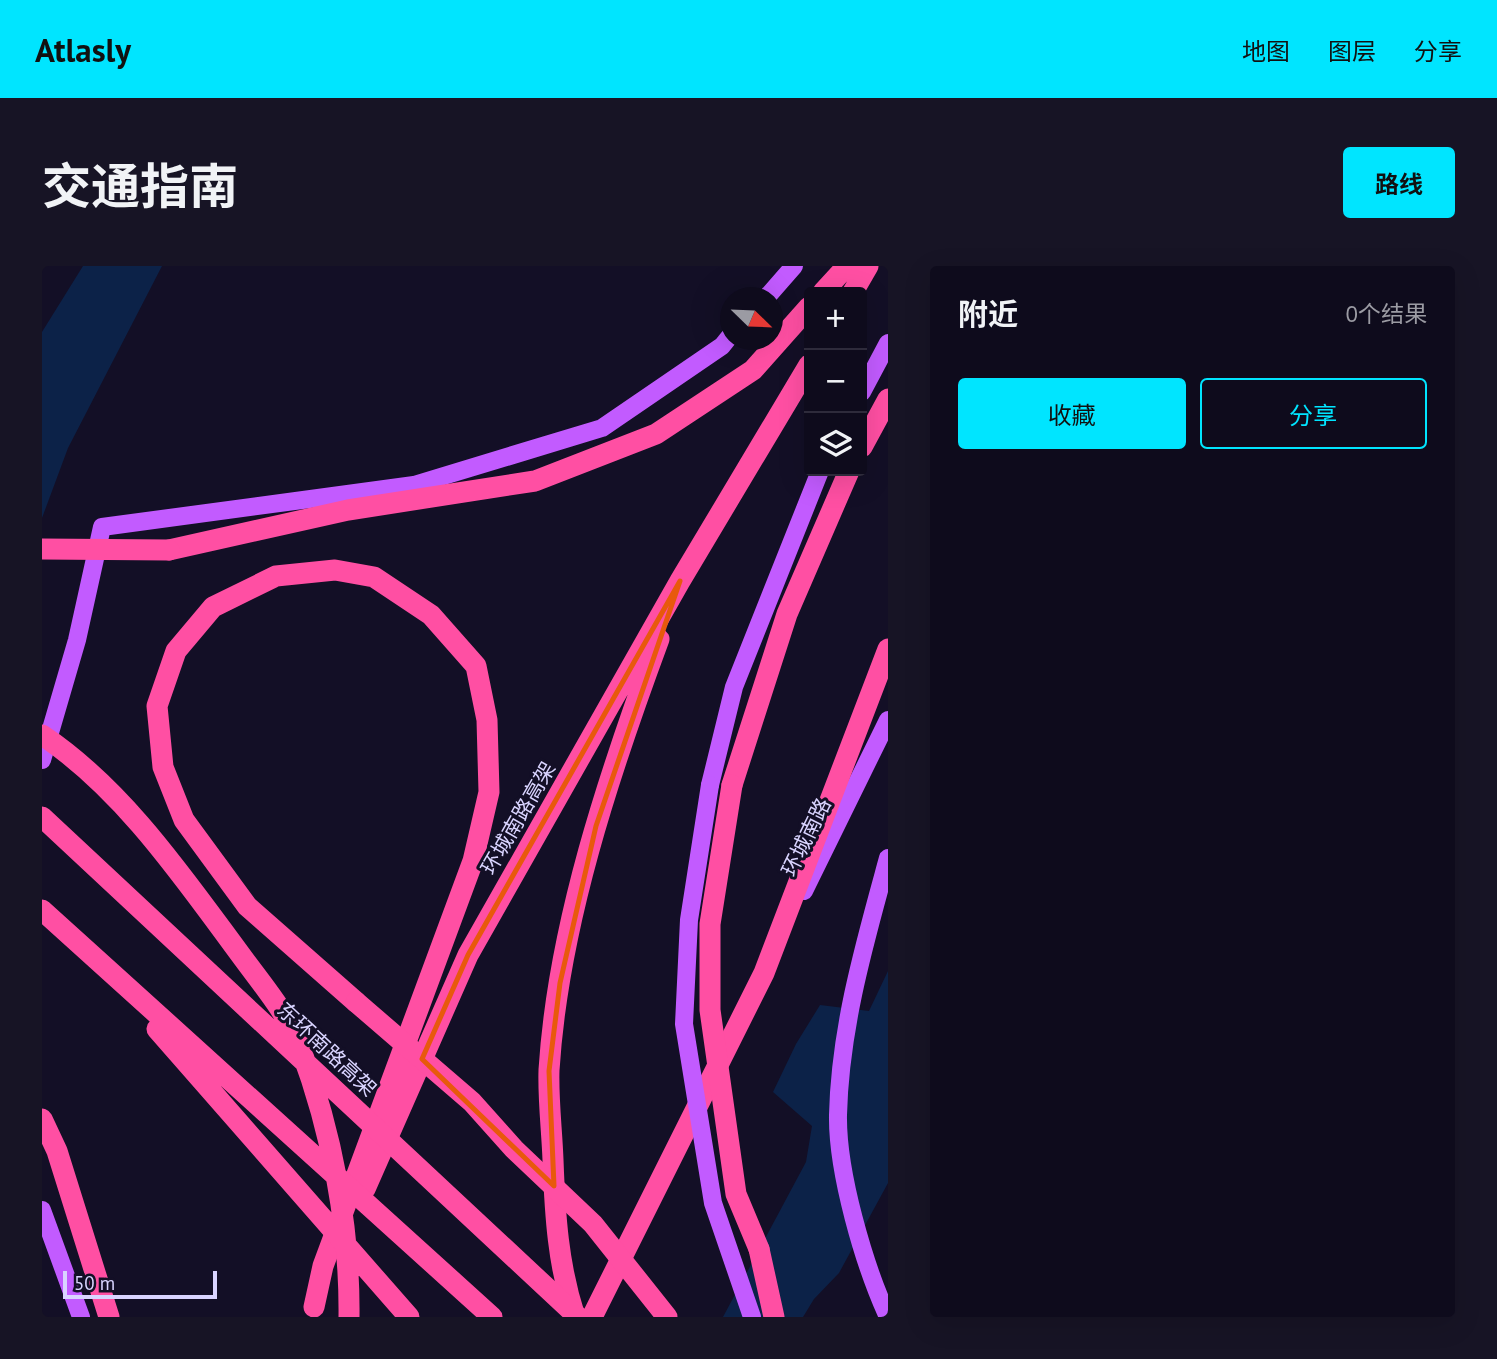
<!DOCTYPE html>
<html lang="zh">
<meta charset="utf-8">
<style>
:root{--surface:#0e0b1c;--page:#171425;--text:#f1f3f6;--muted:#9b9ba3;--line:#2e2b3b;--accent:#00e5ff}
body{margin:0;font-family:"PT Sans","Noto Sans SC",sans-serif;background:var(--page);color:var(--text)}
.controls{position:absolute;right:21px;top:21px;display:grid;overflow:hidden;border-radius:7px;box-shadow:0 7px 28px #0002}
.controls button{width:63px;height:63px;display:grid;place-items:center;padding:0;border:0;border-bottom:2px solid var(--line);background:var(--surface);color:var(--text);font:35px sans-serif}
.compass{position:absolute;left:678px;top:21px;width:63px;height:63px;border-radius:50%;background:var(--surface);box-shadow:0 7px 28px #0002;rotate:113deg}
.scale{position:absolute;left:21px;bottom:18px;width:154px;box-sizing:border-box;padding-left:7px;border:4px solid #d9d4ff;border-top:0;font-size:19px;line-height:24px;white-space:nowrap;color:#d9d4ff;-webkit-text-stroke:5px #130f26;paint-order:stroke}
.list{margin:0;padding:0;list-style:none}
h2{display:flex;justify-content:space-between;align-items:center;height:91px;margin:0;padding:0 28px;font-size:30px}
h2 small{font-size:23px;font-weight:400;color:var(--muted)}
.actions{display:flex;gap:14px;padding:21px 28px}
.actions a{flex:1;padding:16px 0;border:2px solid var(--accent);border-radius:7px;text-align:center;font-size:24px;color:var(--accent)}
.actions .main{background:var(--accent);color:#111}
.icon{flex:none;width:38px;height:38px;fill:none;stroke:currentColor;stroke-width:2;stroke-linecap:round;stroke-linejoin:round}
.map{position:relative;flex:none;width:846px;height:1051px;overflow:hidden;border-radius:7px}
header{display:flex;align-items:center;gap:42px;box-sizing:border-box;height:98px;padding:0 35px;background:var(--accent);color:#111}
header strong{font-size:33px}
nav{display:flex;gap:38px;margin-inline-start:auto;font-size:24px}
.intro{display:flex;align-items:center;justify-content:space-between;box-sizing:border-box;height:168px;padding:0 42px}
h1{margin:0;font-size:49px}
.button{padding:18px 32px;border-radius:7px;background:var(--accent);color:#111;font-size:24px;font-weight:700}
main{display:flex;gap:42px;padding:0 42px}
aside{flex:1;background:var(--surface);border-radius:7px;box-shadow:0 7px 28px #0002}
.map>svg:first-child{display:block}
</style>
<header>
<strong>Atlasly</strong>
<nav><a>地图</a><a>图层</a><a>分享</a></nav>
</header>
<div class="intro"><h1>交通指南</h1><a class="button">路线</a></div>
<main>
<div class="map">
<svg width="846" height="1051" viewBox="0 0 846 1051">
<rect width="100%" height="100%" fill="#130f26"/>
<path fill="#0c2248" d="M41,0H120L26,182L0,252V66Z
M846,705V917L797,1007L772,1033L761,1051H681L764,896L770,860L731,826L754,778L778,739L827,745Z"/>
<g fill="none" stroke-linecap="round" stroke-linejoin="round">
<path stroke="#c25bff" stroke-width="18" d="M724,32L752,0
M820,126L846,77
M0,494L35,374L60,261L372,219L560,162L680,80L688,70
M668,519L692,421L778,205
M762,625L846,454
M0,944L39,1051
M846,1051C822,999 795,906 796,849C798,761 823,676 846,592"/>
<path stroke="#ff4fa3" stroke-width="21" d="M781,26L805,0
M811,26L826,0
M820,181L846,133
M127,284L306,244L493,215L614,168L711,104L767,41
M690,519L745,348L807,205
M0,853L15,885L67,1051
M323,923L426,689L638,315L767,99
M717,983L732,1051
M272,1041L281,1000L431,595L447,526L445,454L434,400L389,349L332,311L293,304L234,310L171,341L134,385L115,440L121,501L142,554L205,640L314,736
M533,1051C516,999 513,949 511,894C510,865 506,834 507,804C516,660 567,508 617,373
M550,1051L722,707L846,383"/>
<path stroke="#c25bff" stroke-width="18" d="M668,519L647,654L642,758L671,937L710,1051"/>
<path stroke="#ff4fa3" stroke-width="21" d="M0,283L127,284
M0,469C81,523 141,611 198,688C219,717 246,748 258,781C290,866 308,961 307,1051
M690,519L668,658V744L694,928L717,983
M0,551L536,1051
M0,644L450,1051
M314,736L430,836L472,883L551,958L625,1051
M115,763L367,1051"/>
</g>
<path fill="none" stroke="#e8590c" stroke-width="5" stroke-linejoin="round" d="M638,315L554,560L518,717L507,805L512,920L380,793L426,689Z"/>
<g text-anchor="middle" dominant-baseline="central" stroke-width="6" stroke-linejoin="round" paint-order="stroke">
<g font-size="21" fill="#d9d4ff" stroke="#130f26">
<text transform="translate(476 552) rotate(-60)">环城南路高架</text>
<text transform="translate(764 571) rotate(-64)">环城南路</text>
<text transform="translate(285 783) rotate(43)">东环南路高架</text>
</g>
</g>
</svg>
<div class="controls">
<button>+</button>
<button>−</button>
<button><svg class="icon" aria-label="layers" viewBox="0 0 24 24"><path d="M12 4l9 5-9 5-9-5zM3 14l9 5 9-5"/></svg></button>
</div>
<svg class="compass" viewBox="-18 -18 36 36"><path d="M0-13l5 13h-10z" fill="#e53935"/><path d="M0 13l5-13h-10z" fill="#9b9ba3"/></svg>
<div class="scale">50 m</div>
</div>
<aside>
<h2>附近<small>0个结果</small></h2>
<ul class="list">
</ul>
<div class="actions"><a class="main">收藏</a><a>分享</a></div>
</aside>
</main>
